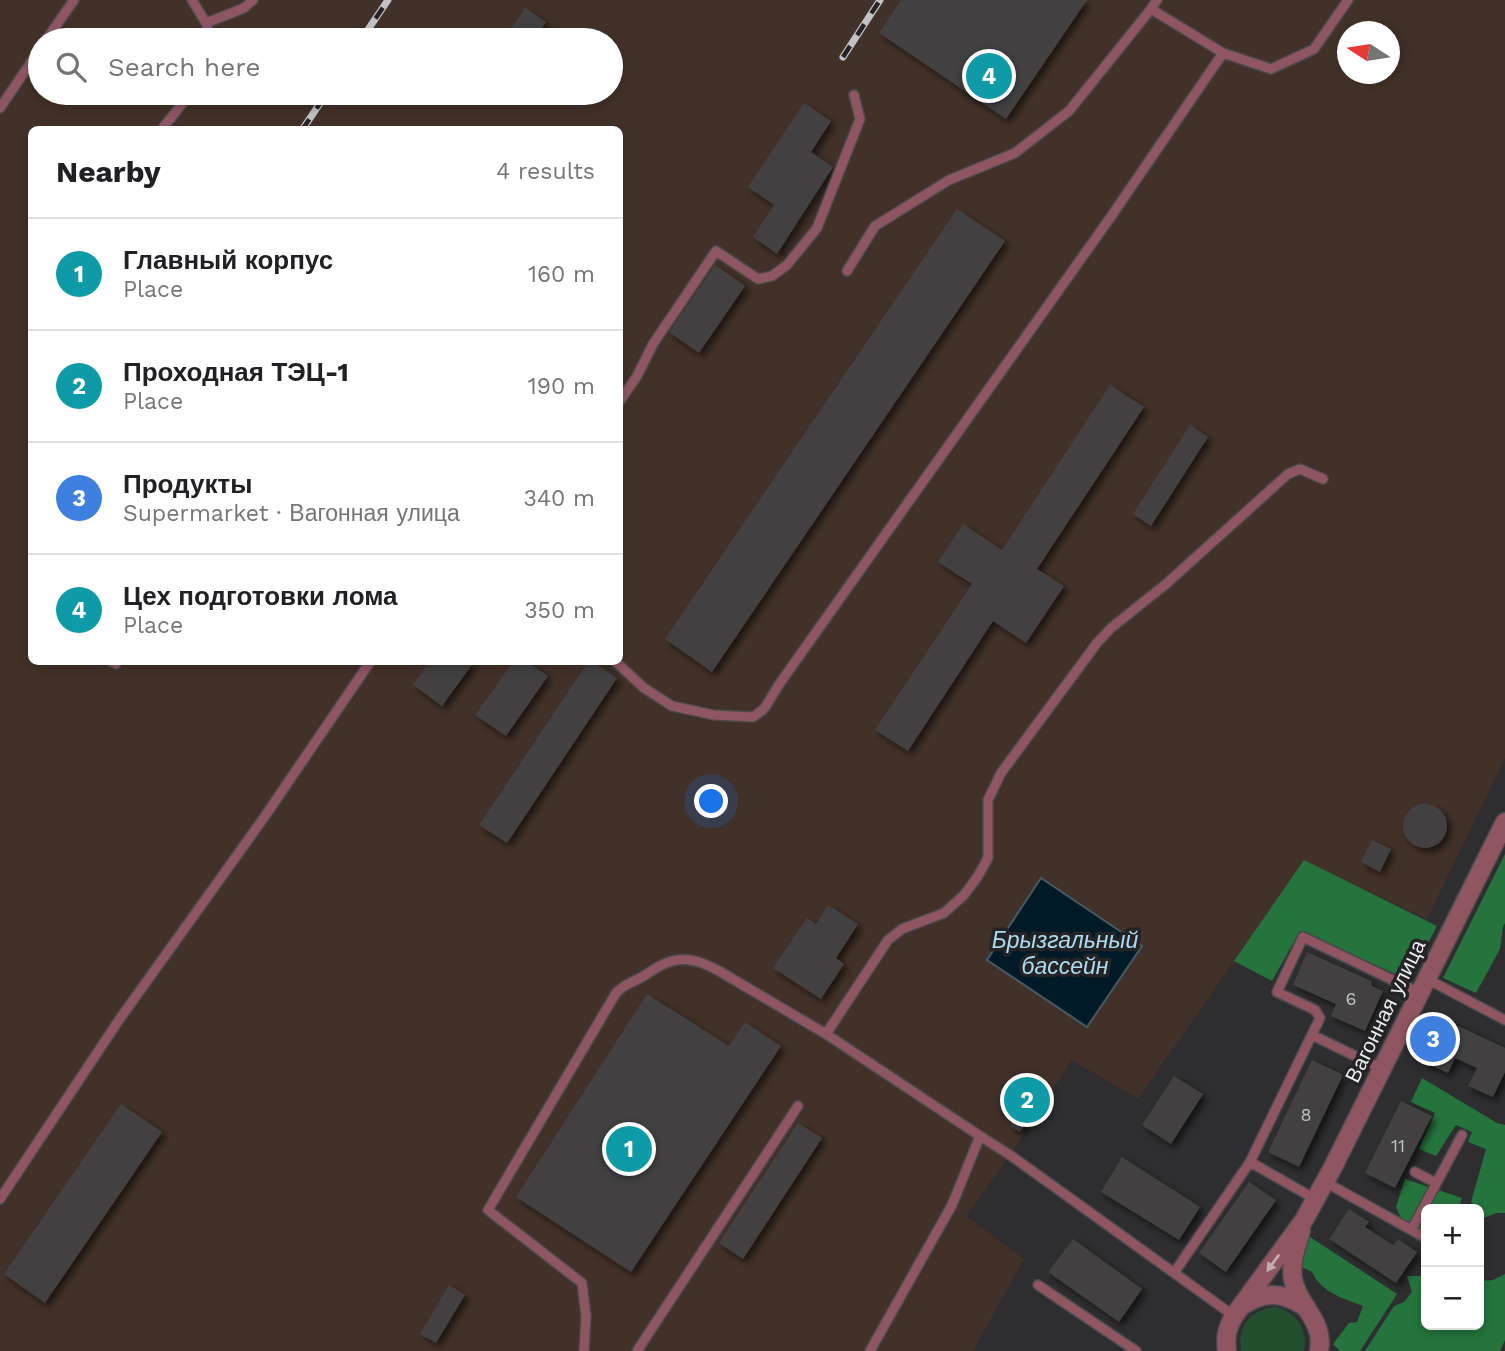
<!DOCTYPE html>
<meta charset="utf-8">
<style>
:root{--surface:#fff;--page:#f2f2f2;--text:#202124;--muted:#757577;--line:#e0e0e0;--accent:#111827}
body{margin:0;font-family:"Work Sans",sans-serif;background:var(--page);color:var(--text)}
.controls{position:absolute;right:21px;bottom:21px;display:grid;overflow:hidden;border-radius:10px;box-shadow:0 4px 10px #0003}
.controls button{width:63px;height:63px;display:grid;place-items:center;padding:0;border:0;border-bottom:2px solid var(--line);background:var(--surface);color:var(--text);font:35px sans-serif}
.compass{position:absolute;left:1337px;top:21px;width:63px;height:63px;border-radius:50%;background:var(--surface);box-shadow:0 4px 10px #0003;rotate:282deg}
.you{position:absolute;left:712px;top:802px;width:24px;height:24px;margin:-18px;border:5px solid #fff;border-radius:50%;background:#1a73e8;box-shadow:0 0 0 10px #1a73e833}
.badge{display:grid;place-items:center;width:46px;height:46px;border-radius:50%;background:var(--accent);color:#fff;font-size:23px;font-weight:700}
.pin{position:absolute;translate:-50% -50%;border:4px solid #fff;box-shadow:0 2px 7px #0006}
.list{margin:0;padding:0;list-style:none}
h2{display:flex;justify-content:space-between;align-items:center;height:91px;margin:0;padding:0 28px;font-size:30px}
h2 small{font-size:23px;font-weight:400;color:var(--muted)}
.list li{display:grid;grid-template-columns:46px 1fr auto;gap:21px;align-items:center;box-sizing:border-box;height:112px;padding:0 28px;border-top:2px solid var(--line)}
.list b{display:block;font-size:26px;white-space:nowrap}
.list p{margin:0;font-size:23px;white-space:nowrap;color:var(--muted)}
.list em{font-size:23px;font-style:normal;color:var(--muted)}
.icon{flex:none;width:38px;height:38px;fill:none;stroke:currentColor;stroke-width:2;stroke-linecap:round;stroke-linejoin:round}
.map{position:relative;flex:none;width:1505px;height:1351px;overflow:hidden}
.search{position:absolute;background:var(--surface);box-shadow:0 4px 10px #0003;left:28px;top:28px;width:595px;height:77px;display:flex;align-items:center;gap:18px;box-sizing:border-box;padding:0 24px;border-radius:38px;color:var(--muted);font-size:26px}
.panel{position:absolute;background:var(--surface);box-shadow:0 4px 10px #0003;left:28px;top:126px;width:595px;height:539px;border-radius:10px}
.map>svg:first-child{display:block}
</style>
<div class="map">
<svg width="1505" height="1351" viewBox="0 0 1505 1351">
<defs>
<filter id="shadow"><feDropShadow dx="4" dy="4" stdDeviation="3.5" flood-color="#0009"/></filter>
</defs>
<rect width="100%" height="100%" fill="#2e2d30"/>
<path fill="#423128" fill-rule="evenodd" d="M0,0H1505V758L1427,919L1304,861L1138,1099L1072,1060L1010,1155L966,1216L1024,1259L973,1351H0ZM1348,32H1390V74H1348ZM40,40H611V93H40ZM32,130H620V662H32Z"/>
<path fill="#234e2f" d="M1276,1307C1297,1313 1308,1329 1304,1351H1241C1237,1326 1250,1309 1276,1307Z"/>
<path fill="#25733d" d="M1505,854V923L1503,927L1500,949L1476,993L1443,978Z
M1304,860L1437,926L1409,980L1300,931L1272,981L1234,961Z
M1422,1078L1497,1123L1505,1125V1213H1497L1483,1218L1479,1212V1209H1477L1471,1202L1486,1149L1468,1142L1472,1132L1456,1125L1436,1156L1419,1149L1435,1113L1411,1102Z
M1405,1179L1462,1198L1458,1209H1426V1246L1409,1235L1396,1207Z
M1310,1237L1397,1294L1360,1351H1340L1333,1344L1349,1323L1357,1322L1363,1306C1344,1299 1321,1292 1312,1272L1297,1265L1299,1251Z
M1505,1274V1340L1500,1351H1365L1394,1306L1404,1302L1412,1292L1407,1276H1426V1325H1479V1281L1493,1280Z"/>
<path fill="#001b27" stroke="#475a63" stroke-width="2" d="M1041,878L1142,946L1087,1027L987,960Z"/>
<path fill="#43413f" filter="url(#shadow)" d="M901,0H1087L1006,119L879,33Z
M525,8L546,22L534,40H504Z
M804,103L831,121L811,152L833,167L777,254L753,237L774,205L748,187Z
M957,209L1005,241L712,672L665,639Z
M715,265L745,286L699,353L669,332Z
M1110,385L1144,407L1037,569L1064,586L1026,643L993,621L908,751L875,730L972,584L938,562L963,524L1002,550Z
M1190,425L1208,437L1151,526L1133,514Z
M429,662H474L442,706L413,685Z
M513,662H527L548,676L506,736L475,715Z
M588,662H593L617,678L507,843L479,825Z
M1403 826a22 22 0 1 1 44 0a22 22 0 1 1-44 0Z
M1372,840L1391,849L1380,872L1361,862Z
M828,905L858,924L836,958L844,964L821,999L773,968L807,918L816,924Z
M1307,952L1371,981L1372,986L1383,991L1365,1031L1331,1016L1336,1004L1293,985Z
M647,994L729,1046L745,1022L781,1046L631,1272L516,1197Z
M1443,1019L1505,1048V1072L1493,1097L1468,1086L1477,1068L1455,1058L1448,1073L1423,1062Z
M1312,1060L1343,1075L1299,1167L1268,1152Z
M1174,1076L1203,1094L1171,1144L1142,1125Z
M1027,1080L1047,1093L1020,1132L1010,1126L1018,1114L1008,1108Z
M1401,1101L1432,1116L1395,1188L1365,1173Z
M121,1104L162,1132L45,1303L4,1274Z
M798,1123L822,1138L743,1259L719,1243Z
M1122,1157L1200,1207L1179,1240L1101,1192Z
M1249,1182L1276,1200L1226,1272L1199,1253Z
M1349,1209L1369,1222L1365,1227L1393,1245L1398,1239L1417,1252L1396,1283L1329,1239Z
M1073,1239L1142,1289L1119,1322L1048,1272Z
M449,1285L465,1295L436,1343L420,1334Z"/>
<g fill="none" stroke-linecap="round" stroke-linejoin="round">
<defs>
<path id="service" d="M192,0L206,23L211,40
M1151,9L1157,0
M206,23L244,8L253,0
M46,40L74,0
M0,108L40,49
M161,130L191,93
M847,271L875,226L949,180L1015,153L1069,111L1151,9L1223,53L1271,69L1314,49L1348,0
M620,401L637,376L653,344L716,251L758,279L772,276L787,265L817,228L860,119L854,95
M112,662L116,664
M616,662L644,688L672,706L714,715L753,717L764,709L780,683L1110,218L1223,53
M1427,979L1505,1020
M826,1034L980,1136
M1312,1035L1382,1069
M1250,1162L1315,1199
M1415,1172L1436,1183
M1325,1182L1426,1238
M0,1199L119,1020L263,819L370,662
M1412,1229L1462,1135
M1174,1273L1250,1162L1320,1018L1315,1010L1277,992L1303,937L1420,993
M1038,1285L1136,1351
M584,1351L586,1316L582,1283L488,1210L616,993C625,984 629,984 640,978C648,974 656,967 664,964C684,955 701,961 719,971L826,1034L888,940L902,929L944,913L964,895L978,876L988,858V800L1001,773L1097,643L1111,628L1166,584L1288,474L1300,469L1323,479
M637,1351L798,1106
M870,1351L952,1205L980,1136L1010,1155L1234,1316"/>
<path id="tertiary" d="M1301,1230C1297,1246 1290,1262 1293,1279C1298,1307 1325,1320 1319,1351
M1245,1304C1266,1290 1285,1293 1305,1307
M1227,1351C1225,1337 1227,1328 1234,1316L1304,1220L1333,1167L1505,822"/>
</defs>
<use href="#service" stroke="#49484b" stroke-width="12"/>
<use href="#tertiary" stroke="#49484b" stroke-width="21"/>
<use href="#service" stroke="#8f5662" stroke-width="9"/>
<use href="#tertiary" stroke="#8f5662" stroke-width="18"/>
<defs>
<path id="rail" d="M361,40L388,0
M843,57L880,0
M302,130L327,93"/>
</defs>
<use href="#rail" stroke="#c2c2c4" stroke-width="7"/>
<use href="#rail" stroke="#242426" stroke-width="4.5" stroke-dasharray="13" stroke-linecap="butt"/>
</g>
<defs><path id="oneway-solid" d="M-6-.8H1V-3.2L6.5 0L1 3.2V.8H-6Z" transform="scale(1.75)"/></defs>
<use fill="#c3a9b0" href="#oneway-solid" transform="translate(1273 1263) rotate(126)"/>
<g text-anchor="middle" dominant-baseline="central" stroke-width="7" stroke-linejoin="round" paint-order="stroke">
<g font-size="18" fill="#c2c2c3">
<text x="1351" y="998">6</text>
<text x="1306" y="1114">8</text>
<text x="1398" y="1145">11</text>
</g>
<g font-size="21" fill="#ededef" stroke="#242426">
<text transform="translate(1385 1011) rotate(-64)">Вагонная улица</text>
</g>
<g font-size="23" font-style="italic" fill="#addcf2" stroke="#242426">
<text x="1065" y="940">Брызгальный<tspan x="1065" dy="26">бассейн</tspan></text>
</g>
</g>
</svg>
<div class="controls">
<button>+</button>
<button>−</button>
</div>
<svg class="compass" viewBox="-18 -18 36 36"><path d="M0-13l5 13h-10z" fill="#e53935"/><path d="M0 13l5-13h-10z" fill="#757577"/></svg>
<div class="you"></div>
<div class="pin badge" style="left:629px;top:1149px;background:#0f9aa8">1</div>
<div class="pin badge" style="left:1027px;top:1100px;background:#0f9aa8">2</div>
<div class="pin badge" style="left:1433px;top:1039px;background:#3f7fe0">3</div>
<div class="pin badge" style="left:989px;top:76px;background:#0f9aa8">4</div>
<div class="search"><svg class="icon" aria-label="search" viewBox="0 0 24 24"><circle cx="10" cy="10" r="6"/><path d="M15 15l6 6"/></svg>Search here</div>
<section class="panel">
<h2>Nearby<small>4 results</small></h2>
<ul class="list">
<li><span class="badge" style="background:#0f9aa8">1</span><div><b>Главный корпус</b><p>Place</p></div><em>160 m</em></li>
<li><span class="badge" style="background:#0f9aa8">2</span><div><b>Проходная ТЭЦ-1</b><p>Place</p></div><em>190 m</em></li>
<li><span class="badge" style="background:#3f7fe0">3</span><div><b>Продукты</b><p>Supermarket · Вагонная улица</p></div><em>340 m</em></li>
<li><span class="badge" style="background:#0f9aa8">4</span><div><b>Цех подготовки лома</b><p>Place</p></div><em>350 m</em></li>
</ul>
</section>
</div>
